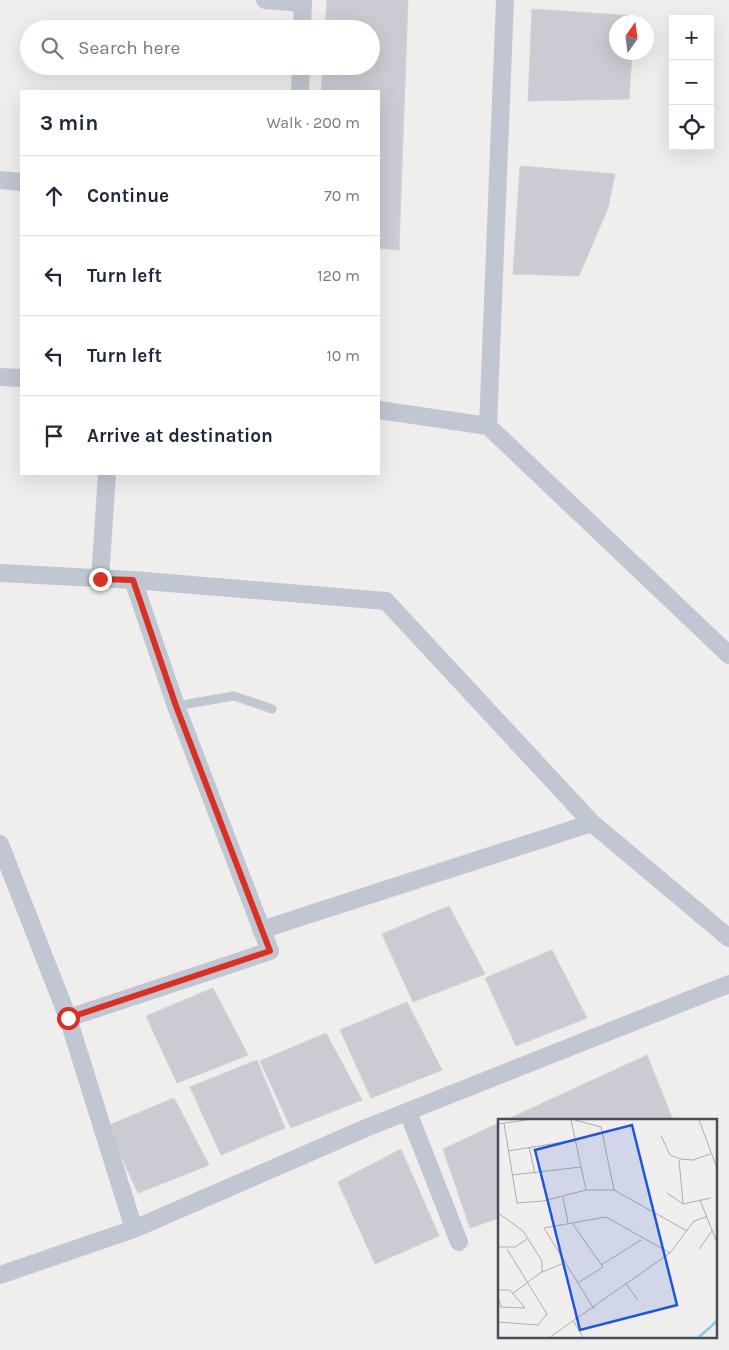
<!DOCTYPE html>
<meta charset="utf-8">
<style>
:root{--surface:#fff;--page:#f2f2f3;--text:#1f2937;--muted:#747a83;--line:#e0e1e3}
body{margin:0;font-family:Karla,sans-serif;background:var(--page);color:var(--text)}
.controls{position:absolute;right:15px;top:15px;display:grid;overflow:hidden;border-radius:0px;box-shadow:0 5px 20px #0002}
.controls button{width:45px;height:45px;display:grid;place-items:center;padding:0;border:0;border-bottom:1px solid var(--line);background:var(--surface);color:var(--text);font:25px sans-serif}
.compass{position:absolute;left:609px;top:15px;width:45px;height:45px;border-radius:50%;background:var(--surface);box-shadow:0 5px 20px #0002;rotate:14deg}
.stop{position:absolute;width:15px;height:15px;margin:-11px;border:4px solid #d93025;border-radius:50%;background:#fff}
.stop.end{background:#d93025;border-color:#fff;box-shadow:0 1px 5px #0008}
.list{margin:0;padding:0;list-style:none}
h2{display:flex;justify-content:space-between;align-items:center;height:65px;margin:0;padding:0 20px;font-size:21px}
h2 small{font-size:16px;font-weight:400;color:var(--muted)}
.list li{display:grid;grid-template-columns:32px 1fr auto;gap:15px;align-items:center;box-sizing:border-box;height:80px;padding:0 20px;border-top:1px solid var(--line)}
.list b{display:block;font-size:19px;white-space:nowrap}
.list em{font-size:16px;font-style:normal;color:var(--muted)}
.icon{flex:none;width:28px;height:28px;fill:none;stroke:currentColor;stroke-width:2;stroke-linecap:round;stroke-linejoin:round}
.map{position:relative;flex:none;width:729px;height:1350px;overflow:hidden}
.search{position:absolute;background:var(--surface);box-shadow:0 5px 20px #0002;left:20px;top:20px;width:360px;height:55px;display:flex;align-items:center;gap:12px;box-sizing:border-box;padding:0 18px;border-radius:28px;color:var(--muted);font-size:19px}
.panel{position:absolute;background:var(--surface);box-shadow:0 5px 20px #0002;left:20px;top:90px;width:360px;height:385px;border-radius:0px}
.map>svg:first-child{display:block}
</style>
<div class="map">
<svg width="729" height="1350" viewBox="0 0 729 1350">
<rect width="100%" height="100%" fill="#f0eded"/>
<path fill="#cacbd3" stroke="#d1d2d9" d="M327,0H408L399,250L379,248V91H321L323,66H371V29H325Z
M532,9L634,16V22H616V52H632L629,99L528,101Z
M520,166L615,174L608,208L579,276L513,274Z
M449,906L485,974L413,1002L382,934Z
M552,950L587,1018L516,1046L485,978Z
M213,988L248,1055L177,1083L146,1016Z
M407,1002L442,1070L371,1098L340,1030Z
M326,1033L362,1100L291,1128L260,1061Z
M647,1055L673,1120H506Z
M257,1060L285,1128L221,1155L190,1087Z
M174,1098L209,1165L138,1193L107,1126Z
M499,1123V1218L470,1228L443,1149Z
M401,1149L439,1236L375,1264L338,1182Z"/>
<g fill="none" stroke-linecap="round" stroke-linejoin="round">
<path stroke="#c1c7d2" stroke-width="9" d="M176,706L234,696L272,709"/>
<path stroke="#c1c7d2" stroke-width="18" d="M265,0L303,3
M505,0L488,426L729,655
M302,29L303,0
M300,91L301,66
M0,180L21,182
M0,377L21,378
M379,410L488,426
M0,573L133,580L386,601L592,823L729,938
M100,579L107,474
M0,844L68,1018L134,1229
M261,930L592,823
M68,1018L270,951L176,706L133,580
M408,1112L459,1242
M0,1275L134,1229L366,1128L729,984"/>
</g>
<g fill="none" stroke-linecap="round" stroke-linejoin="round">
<path stroke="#d93025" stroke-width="6" d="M68,1018L270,951L176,706L133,580L100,579"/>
</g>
<g transform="translate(498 1119)">
<rect width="219" height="219" fill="#f0eded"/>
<path fill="none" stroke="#8cc7e7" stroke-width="2.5" d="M201,218L219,202"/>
<path fill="none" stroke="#acadb2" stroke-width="1" d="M73,1L88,71M77,1L103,8L116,71L189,112M201,1L219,49M6,4L19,84L45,82L88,71H116M0,5L28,1M163,17L172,36L182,40L195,41L212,35M31,28L37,55M10,32L78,21M181,41L185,84M14,56L83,48M169,74L185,85L213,79M65,78L70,104M202,81L218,121M0,94L25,112L44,142V153M74,104L105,148L80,164M0,128H17L29,120M201,130L214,112M103,146L143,121M128,165L140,181M0,171H12L27,189L3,188L0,178M14,175L42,154L66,144M96,190L46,109L108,98L172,134M0,203L40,206L49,195L9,130M76,203L85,218M52,218L172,134L196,102L208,98"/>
<path fill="#2157d6" fill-opacity="0.15" stroke="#2157d6" stroke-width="2.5" d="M134,6L179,186L82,211L37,31Z"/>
<rect width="219" height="219" fill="none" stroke="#464e5a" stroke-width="2.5"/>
</g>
</svg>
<div class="controls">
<button>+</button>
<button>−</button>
<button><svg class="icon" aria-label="locate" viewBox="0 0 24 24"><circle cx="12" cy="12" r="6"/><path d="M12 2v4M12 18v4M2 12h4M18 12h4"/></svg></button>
</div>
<svg class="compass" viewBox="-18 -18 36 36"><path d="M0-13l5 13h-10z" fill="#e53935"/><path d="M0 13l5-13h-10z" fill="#747a83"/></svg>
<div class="stop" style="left:68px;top:1018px"></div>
<div class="stop end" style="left:100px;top:579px"></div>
<div class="search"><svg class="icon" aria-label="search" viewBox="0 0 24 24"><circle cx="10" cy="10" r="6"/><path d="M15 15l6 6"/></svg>Search here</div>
<section class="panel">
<h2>3 min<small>Walk · 200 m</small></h2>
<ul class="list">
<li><svg class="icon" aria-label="ahead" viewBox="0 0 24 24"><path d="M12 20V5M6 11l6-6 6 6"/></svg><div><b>Continue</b></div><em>70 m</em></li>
<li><svg class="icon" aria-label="left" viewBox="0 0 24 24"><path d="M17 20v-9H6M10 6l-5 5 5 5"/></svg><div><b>Turn left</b></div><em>120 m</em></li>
<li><svg class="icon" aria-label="left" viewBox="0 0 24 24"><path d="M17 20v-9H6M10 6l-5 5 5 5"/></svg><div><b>Turn left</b></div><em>10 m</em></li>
<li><svg class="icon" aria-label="arrive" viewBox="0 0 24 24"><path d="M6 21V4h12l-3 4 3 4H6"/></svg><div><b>Arrive at destination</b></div></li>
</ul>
</section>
</div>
